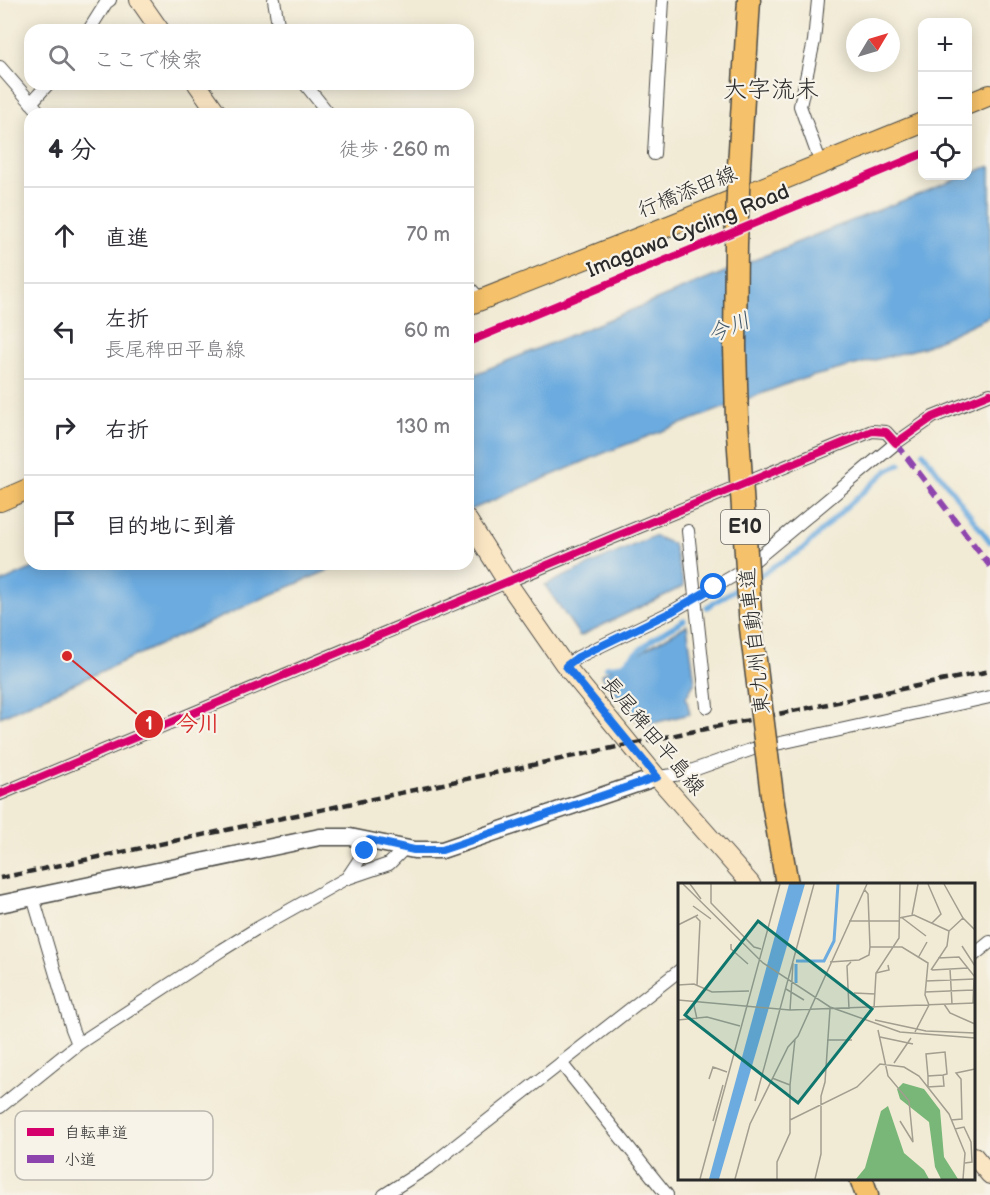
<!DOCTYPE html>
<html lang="ja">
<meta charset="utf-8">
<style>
:root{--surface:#fff;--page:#f7f7f7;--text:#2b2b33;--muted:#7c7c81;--line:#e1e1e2}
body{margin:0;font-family:"Balsamiq Sans","Klee One",sans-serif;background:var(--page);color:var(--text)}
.controls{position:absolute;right:18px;top:18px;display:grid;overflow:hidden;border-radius:12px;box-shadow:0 3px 15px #0003}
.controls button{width:54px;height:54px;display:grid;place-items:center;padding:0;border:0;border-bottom:2px solid var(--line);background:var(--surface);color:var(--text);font:30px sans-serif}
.compass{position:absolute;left:846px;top:18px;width:54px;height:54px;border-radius:50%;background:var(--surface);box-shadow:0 3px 15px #0003;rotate:52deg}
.stop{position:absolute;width:18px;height:18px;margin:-14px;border:4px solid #1a73e8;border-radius:50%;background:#fff}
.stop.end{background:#1a73e8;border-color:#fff;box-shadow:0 2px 6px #0008}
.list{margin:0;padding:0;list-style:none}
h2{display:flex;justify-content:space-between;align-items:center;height:78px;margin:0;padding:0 24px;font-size:26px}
h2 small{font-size:20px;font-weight:400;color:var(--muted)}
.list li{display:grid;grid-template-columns:39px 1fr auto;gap:18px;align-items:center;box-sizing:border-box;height:96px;padding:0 24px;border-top:2px solid var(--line)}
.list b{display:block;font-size:22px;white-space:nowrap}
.list p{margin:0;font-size:20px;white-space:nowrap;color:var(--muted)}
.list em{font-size:20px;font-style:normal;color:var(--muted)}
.icon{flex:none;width:33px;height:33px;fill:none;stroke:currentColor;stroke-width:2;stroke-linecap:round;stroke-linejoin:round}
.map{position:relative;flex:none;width:990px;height:1195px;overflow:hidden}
.search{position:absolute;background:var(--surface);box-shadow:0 3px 15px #0003;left:24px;top:24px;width:450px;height:66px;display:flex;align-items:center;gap:15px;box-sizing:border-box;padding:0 21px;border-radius:18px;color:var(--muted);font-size:22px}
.panel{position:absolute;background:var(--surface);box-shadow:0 3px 15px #0003;left:24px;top:108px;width:450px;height:462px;border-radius:18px}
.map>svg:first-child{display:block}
</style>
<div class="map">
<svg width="990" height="1195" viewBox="0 0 990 1195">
<rect width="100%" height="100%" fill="#f7f3e8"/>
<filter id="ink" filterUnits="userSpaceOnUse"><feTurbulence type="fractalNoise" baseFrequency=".0167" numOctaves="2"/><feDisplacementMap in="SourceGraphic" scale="12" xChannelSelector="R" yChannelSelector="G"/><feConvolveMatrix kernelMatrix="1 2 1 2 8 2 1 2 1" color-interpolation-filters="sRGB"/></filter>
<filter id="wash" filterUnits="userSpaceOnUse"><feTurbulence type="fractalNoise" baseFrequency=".008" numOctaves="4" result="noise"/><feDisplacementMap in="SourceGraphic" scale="24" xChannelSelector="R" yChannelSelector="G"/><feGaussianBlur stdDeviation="1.35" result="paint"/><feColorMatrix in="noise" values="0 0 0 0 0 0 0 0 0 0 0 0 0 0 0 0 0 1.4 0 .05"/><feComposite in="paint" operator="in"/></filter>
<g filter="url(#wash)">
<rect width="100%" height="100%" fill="#f1ead4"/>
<path fill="#6cabdf" stroke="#4c6b85" stroke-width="1.5" d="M990,166V316L924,347L795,381L604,453L468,511V377L818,234Z
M654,536L673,544L684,586L580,636L545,585Z
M42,564H343L270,595L0,717V583Z
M687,625L695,682L686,697L690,714L642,726L601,675Z"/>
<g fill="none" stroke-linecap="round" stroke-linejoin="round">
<path stroke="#6cabdf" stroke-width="5" d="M923,452L990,542
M755,578L803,549L844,509L888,470L900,464
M707,607L741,586
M606,667L622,665L654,638L684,620"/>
</g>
</g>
<g filter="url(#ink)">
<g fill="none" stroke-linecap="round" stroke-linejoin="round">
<defs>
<path id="minor" d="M274,0L279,30
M818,0L814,41L800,106L821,164
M89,30L106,3L110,0
M0,67L41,114
M305,84L329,114
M31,103L48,84
M654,154L663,0
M468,286L481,300
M688,531L707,707
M565,666L578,657L671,612L742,571L896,443
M657,777L682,774L753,749L990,697
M0,794L595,545L872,431L886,432L896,443L933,417L990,394
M346,879C355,866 364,855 369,840
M33,897L72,1029L78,1044
M974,955L990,942
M561,1063L667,1195
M0,1107L78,1044L222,950L256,929L345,879L389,864L405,848
M384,1195L431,1165L680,970"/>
<path id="tertiary" d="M0,904L320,837H350L414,850H442L657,777"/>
<path id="secondary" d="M139,0L160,30
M197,84L218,114
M468,520L507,582L564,664L657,777L751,884
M974,1156L990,1175"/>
<path id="primary" d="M968,104L990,95
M468,305L676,223L922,123
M0,501L30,488"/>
<path id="motorway" d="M739,166L749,0
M861,1178L867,1195"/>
</defs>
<use href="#minor" stroke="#494844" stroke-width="14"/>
<use href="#tertiary" stroke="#494844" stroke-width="19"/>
<use href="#secondary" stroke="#494844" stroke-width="20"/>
<use href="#primary" stroke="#494844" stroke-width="22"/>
<use href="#motorway" stroke="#494844" stroke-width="25"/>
<use href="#minor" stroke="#fff" stroke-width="12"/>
<use href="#tertiary" stroke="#fff" stroke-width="16"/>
<use href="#secondary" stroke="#fbe6c4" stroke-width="18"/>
<use href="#primary" stroke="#f5c16b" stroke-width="20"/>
<use href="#motorway" stroke="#f5c16b" stroke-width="22"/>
<path stroke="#2b2b2b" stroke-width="4.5" stroke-dasharray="9 4.5" stroke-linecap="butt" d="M0,878L631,744L990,671"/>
<defs>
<path id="motorway-bridge" d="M739,166L736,244L735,347L737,419L751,628L773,803L787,884"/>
</defs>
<use href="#motorway-bridge" stroke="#494844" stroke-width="25" stroke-linecap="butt"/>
<use href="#motorway-bridge" stroke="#f5c16b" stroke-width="22"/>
<path stroke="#8e44ad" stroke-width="6" stroke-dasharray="12 6" stroke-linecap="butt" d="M896,443L990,566"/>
<defs>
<path id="cycleway" d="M468,342L922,154
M0,794L595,545L872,431L886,432L896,443L933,417L990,394"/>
</defs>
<use href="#cycleway" stroke="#f7f3e8" stroke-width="11"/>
<use href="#cycleway" stroke="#d6006c" stroke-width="8"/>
</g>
</g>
<g fill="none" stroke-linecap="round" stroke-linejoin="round" filter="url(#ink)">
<path stroke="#1a73e8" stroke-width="8" d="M365,851L369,840L414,850H442L657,777L566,666L578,657L671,612L714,587"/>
</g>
<g text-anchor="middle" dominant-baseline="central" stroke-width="4.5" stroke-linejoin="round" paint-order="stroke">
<rect fill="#f7f3e8" stroke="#686764" stroke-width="1.5" x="721" y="510" width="48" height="34" rx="4.5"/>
<g font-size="20" font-weight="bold" fill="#2b2b2b">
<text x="745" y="527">E10</text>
</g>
<g font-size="21" fill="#2b2b2b" stroke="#f7f3e8">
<text transform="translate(687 192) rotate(-22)">行橋添田線</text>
<text transform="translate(688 231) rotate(-22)">Imagawa Cycling Road</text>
<text transform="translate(755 641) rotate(-96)">東九州自動車道</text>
<text transform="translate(653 736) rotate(50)">長尾稗田平島線</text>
</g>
<g font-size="22" font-style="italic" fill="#42586a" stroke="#f7f3e8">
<text transform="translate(729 328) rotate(-22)">今川</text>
</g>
<g font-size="24" fill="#2b2b2b" stroke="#f7f3e8">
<text x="771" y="89">大字流末</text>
</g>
</g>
<g transform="translate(678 883)">
<rect width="297" height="297" fill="#f1ead4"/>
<path d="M225,200L246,206L262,227L266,274L280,296H263L257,284L251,239L222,216L219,206ZM210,223L226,270L246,287L251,296H178L187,285L203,228Z" fill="#78b778"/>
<path d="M111,1H127L41,296H31Z" fill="#6cabdf"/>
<path fill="none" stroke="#6cabdf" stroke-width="3" d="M118,78H146L156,58L160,1M118,81V100"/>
<path fill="none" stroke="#a29e90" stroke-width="1.5" d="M5,1L85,80L152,124L222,149L297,155M12,1L23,16M33,1V20L76,64L83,66M250,1L263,31L254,40M266,1L285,35L297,47M186,6L190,11L192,64H224L250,80L247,112L251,122L237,149M15,23L33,36M234,32L240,1M18,34L22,38L19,102M223,34L248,53M221,35L236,32L271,48M171,38H222M0,42L20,32M53,61V66L70,81M284,63L297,83M240,75L249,59M260,75L281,74L297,94M152,79L181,77L191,72L192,64M272,86L274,121M253,87L269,63L271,48L285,35M254,87L290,85M198,90L211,87L210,82M248,98L297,96M0,102L16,101L34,109L71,108M108,106L126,117M247,109L295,107M176,110L197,111M0,117L112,127L297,120M15,118L19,136M295,120L296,96M266,121L272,130L297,141M196,125L198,90L221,55L222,1M171,126L169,83L173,79M112,127L115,80M0,137L29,134L62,143M197,137L248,148L297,150M200,147L210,193L231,218L235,259L222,238M202,154L235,161M149,157H174M216,180L233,155M250,193L248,171L267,169L269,191L265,192M94,195L112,202M31,196L35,184L49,189M249,204L266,203L265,192L250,193V204M77,218L136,1M112,237L179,204L202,181L226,184L241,193L271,231L287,270L285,296M273,237L284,236L283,196L278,190L297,186M35,238L45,202M277,246L286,244L293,259L294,279L287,280M22,296L102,1M57,296L72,241L110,164L120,153L189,1M99,296V279L112,250V202L117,156M137,296L143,271V213L147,199L152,126"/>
<path fill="#0f766e" fill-opacity="0.15" stroke="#0f766e" stroke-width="3" d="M80,38L194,126L120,220L7,132Z"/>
<rect width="297" height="297" fill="none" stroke="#2b2b2b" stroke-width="3"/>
</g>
<rect x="15" y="1111" width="198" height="69" rx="9" fill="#f7f3e8" stroke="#bab7af" stroke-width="1.5"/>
<rect x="27" y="1128" width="27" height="8" fill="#d6006c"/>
<rect x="27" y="1155" width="27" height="8" fill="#8e44ad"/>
<g font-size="16" fill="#2b2b2b">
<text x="64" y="1138">自転車道</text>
<text x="64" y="1165">小道</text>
</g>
<path fill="none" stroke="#d62828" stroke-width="2" d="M67 656L149 724"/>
<g fill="#d62828" stroke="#f7f3e8" stroke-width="2">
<circle cx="67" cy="656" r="6"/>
<circle cx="149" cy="724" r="15"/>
</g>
<g font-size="18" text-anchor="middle" font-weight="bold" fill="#fff">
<text x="149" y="730">1</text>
</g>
<g font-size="22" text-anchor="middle" font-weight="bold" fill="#d62828" stroke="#f7f3e8" stroke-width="4.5" stroke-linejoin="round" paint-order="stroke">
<text x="198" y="731">今川</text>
</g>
</svg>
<div class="controls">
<button>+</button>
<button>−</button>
<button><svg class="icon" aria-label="locate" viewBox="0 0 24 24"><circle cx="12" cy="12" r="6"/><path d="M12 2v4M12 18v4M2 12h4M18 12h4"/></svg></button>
</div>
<svg class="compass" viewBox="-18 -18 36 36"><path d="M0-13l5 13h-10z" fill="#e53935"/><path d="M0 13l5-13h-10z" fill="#7c7c81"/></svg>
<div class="stop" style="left:714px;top:587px"></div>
<div class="stop end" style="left:365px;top:851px"></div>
<div class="search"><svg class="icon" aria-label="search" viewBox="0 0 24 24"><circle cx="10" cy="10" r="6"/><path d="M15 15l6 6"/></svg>ここで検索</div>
<section class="panel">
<h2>4 分<small>徒歩 · 260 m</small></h2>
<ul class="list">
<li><svg class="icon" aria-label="ahead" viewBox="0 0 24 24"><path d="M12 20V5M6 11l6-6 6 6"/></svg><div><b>直進</b></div><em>70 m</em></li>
<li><svg class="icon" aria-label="left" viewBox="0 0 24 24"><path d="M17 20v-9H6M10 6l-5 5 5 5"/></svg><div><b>左折</b><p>長尾稗田平島線</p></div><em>60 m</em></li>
<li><svg class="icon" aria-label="right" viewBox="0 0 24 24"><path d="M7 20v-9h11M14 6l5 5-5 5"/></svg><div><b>右折</b></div><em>130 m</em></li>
<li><svg class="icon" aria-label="arrive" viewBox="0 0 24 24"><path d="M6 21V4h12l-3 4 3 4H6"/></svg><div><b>目的地に到着</b></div></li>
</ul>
</section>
</div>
